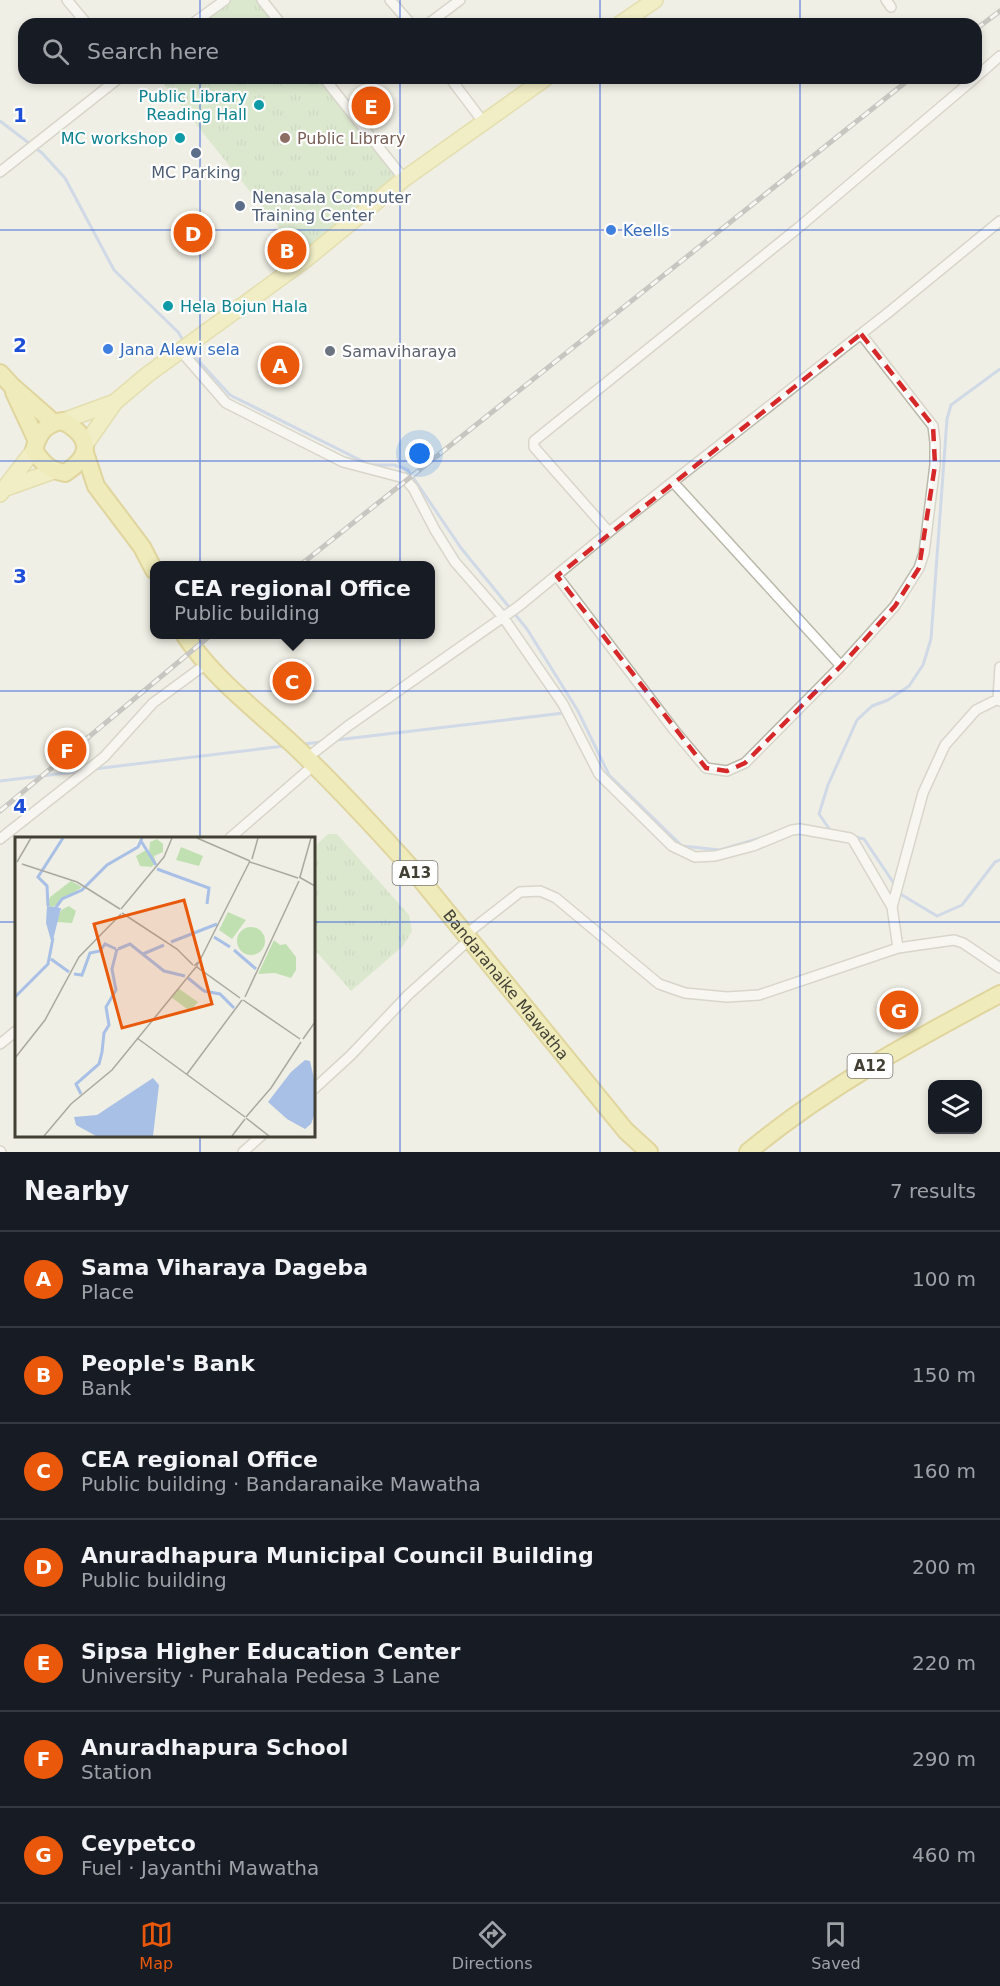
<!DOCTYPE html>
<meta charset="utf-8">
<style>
:root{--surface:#171b24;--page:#242831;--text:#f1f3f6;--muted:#9ea1a6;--line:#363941;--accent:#ea580c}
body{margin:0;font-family:"DejaVu Sans",sans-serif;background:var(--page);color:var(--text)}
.controls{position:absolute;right:18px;bottom:18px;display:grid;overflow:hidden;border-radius:12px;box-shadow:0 3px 9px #0003}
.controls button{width:54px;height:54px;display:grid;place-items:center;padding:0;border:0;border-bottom:2px solid var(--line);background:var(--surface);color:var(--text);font:30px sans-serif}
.you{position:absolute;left:420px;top:454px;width:21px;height:21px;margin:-15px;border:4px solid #fff;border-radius:50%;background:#1a73e8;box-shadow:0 0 0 9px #1a73e833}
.badge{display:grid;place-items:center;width:39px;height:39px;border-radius:50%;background:var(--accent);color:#fff;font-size:20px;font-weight:700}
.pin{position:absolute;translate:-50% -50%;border:3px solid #fff;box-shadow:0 2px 6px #0006}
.popup{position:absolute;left:150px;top:561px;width:285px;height:78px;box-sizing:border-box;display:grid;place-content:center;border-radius:12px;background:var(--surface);filter:drop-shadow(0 2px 4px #0005);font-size:20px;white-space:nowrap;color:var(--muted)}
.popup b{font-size:22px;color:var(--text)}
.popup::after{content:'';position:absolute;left:50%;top:100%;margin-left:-12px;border:12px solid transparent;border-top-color:var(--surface)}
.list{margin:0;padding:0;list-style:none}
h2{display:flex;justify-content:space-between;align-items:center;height:78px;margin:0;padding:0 24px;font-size:26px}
h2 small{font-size:20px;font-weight:400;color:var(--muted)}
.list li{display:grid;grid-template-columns:39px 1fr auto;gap:18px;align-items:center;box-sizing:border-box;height:96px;padding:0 24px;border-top:2px solid var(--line)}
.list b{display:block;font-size:22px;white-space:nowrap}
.list p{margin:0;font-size:20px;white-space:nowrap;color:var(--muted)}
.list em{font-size:20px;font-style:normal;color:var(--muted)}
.icon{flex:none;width:33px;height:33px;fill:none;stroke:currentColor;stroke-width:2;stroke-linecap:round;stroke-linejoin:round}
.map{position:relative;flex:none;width:1000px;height:1152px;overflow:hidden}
.search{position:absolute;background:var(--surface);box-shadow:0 3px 9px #0003;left:18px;right:18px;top:18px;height:66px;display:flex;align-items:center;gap:15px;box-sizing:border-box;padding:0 21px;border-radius:18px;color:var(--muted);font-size:22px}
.sheet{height:750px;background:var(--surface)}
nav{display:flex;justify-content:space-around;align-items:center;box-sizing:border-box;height:84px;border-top:2px solid var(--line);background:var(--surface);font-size:16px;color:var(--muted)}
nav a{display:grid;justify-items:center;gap:3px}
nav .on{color:var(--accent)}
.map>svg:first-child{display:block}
</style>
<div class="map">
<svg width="1000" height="1152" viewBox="0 0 1000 1152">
<defs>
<pattern id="grass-tufts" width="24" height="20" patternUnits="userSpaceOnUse" patternTransform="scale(1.5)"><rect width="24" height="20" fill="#c1e0b2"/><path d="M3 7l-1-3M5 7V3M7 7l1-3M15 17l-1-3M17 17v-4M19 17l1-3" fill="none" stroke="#a7c19a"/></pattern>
</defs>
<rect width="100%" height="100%" fill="#f0efe5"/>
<path fill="url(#grass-tufts)" d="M225,0H262L281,24H192Z
M159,78H324L404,179L305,260Z
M328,834H337L409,915L412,931L403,946L351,991L314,949V847Z"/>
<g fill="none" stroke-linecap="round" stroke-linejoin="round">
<path stroke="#a8bfe6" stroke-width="3" d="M0,121L42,153L65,178L114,270L178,332L183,340
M195,357L230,395L370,465H394L408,470L461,548L527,629L578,711L609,775L682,846L720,850L764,837
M336,740L564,713
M303,744L323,742
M94,769L284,746
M0,781L82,771
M830,830L819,814L828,785L857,720L872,706L888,700L909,686L923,665L931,639L947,419L951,405L1000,369
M855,837L864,839L895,885
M899,891L902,895L937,916L962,905L995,862L1000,860"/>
<defs>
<path id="minor" d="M67,0L87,24
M262,0L281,24
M390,0L411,24
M886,0L891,7
M192,24L225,0
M428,24L460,0
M976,77L1000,56
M324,78L404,179
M450,78L484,123
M0,172L119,78
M180,350L226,403L343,462L404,478L413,488L435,530L455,562L503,617L563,704L599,774L672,846L695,857L715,856L753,846L792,830L800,829L850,838L853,840L892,907
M673,482L841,666
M609,532L534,447V441L798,228L975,78
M557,576L674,730L706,768L727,771L745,763L841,666L895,606L919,568L924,553L935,465V442L933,426L861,334
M998,699L1000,667
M307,758L348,726L519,606L609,532L889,312L1000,221
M230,838L314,765
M0,839L104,757L153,703L206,664
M465,935L520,892L540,891L556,898L659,984L685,993L727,997L759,995L898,948L954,940L963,943L1000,968
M898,948L892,907L923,793L945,745L976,710L998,699L1000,701
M0,1044L16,1031
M314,1089L351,1055L408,995L469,940
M0,1151L1,1152
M243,1152L261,1136"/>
<path id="primary" d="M620,24L655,0
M63,421L115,402
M85,445L115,402L147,375L305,260L404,179L546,78
M6,488L54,471
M0,494L34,450"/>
<g id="trunk">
<path d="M0,373L12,386L53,422"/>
<path d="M14,392L36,439"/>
<path d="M63,421C91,437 93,455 65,473C49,470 42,463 34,450C38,434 45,423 63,421Z"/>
<path d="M85,453L96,486L142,547L154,570"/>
<path id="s1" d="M184,634C216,683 265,716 306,757C343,793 378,831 413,870L626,1131L649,1152"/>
<path d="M748,1152C825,1088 912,1041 1000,994"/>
</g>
</defs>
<use href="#minor" stroke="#bab8a9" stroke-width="12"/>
<use href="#primary" stroke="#d4cc6f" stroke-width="18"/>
<use href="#trunk" stroke="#cab646" stroke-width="20"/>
<use href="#minor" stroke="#fff" stroke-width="9"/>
<use href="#primary" stroke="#f2ec9d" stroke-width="15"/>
<use href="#trunk" stroke="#efe688" stroke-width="16"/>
<defs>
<path id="rail" d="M976,29L1000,11
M299,566L911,78
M0,811L212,634"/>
</defs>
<use href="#rail" stroke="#949494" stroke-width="5"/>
<use href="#rail" stroke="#fff" stroke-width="3" stroke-dasharray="9" stroke-linecap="butt"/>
</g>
<path d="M0 0H1000V1152H0ZM861,334L933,426L935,465L919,568L895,606L841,666L745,763L727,771L706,768L557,576Z" fill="#f0efe5" fill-opacity=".55" fill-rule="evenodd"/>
<path fill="none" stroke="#d62828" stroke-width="4.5" stroke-dasharray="12 8" stroke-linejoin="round" d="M861,334L933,426L935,465L919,568L895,606L841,666L745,763L727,771L706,768L557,576Z"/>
<path fill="none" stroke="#1d4ed8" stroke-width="1.5" stroke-opacity="0.55" d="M200,0V24M400,0V24M600,0V24M800,0V24M200,78V838M400,78V1152M600,78V1152M800,78V1152M0,230H1000M0,461H1000M0,691H1000M0,922H16M314,922H1000M200,1136V1152"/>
<g fill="#0f9aa8" stroke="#fff" stroke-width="2">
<circle cx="259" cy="105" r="6"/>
<circle cx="180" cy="138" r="6"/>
<circle cx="168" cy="306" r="6"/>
</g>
<circle fill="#8d6e63" stroke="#fff" stroke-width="2" cx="285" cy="138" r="6"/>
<g fill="#5c6f8a" stroke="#fff" stroke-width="2">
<circle cx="196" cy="153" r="6"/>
<circle cx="240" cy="206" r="6"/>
</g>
<g fill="#3f7fe0" stroke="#fff" stroke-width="2">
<circle cx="611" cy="230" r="6"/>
<circle cx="108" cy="349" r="6"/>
</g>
<circle fill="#6b7280" stroke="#fff" stroke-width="2" cx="330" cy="351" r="6"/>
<g text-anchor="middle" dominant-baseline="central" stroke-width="4.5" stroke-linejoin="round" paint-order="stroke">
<g fill="#fff" stroke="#7b7972" stroke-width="1.5">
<rect x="392.5" y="861" width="45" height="24" rx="4.5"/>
<rect x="847.5" y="1054" width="45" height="24" rx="4.5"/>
</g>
<g font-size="15" font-weight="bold" fill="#424035">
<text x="415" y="873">A13</text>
<text x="870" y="1066">A12</text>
</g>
<g font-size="16" fill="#0d838f" stroke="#fff" text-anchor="end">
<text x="247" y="96">Public Library<tspan x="247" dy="18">Reading Hall</tspan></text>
<text x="168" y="138">MC workshop</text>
<text x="180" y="306" text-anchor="start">Hela Bojun Hala</text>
</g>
<g font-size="16" fill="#785e54" stroke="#fff" text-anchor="start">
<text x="297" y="138">Public Library</text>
</g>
<g font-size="16" fill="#4e5e75" stroke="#fff">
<text x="196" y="172">MC Parking</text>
<text x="252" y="197" text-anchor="start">Nenasala Computer<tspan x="252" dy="18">Training Center</tspan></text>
</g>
<g font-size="16" fill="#366cbe" stroke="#fff" text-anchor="start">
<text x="623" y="230">Keells</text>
<text x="120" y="349">Jana Alewi sela</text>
</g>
<g font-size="16" fill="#5b616d" stroke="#fff" text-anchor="start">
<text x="342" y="351">Samaviharaya</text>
</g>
<g font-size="16" fill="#424035" stroke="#fff">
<text stroke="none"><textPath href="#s1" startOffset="477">Bandaranaike Mawatha</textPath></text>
</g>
</g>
<g transform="translate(15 837)">
<rect width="300" height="300" fill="#f0efe5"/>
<path d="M142,2L148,7V15L139,19L141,25L137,30L125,29L121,19L131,13L134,16L135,5ZM56,44L67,50L38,70L32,69L35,60ZM54,69L61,74L57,86L41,85L46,73ZM213,75L231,83L217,102L204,93ZM259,103L265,108L271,107L281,120V133L276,141L260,136L243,137ZM163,151L183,165L175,174L156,160Z" fill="#c1e0b2"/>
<path d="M166,10L188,19L184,29L161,23ZM222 104a14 14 0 1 1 28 0a14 14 0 1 1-28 0Z" fill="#c1e0b2"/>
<path d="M32,69L46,71L37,107L31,86ZM290,223L295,224L300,246V276L296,287L290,292L272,282L253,265L276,235ZM138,241L144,248L138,299H81L61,288L59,280L82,278Z" fill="#a8bfe6"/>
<path fill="none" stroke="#a8bfe6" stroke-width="3" d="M126,4L141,28M142,32L194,51L192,67M33,69L32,49L23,40L48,1M39,73L47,62L67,53L92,28L123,10L127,1M199,100L215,110M156,105L202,87M103,112L115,107L149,134L170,139M219,113L241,132M128,117L149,108M36,122L54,135M59,137L67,138L75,116L85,114L90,107L101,112M173,141L189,154L205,157L219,171M0,160L33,127L38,101M66,257L61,247L84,227L87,215L89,196L94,188L91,170L101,153L97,132L102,112"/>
<path fill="none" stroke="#aaa99f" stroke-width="1.5" d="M182,1L235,24M237,22L243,1M2,25L16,1M235,25L283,41M7,27L62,45L105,72M284,40L300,49M285,40L296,1M106,72L149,20L157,1M107,76L162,112L178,128M183,127L235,24M179,129L182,126V130L225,161M230,160L284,44M228,163L285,202M122,201L230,280M288,202L300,185M0,221L30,183L64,120L106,77M172,237L227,163M231,280L256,251L286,205M231,281L254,299M29,299L56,267L97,233L181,130M217,299L230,282"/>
<path fill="#e8590c" fill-opacity="0.15" stroke="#e8590c" stroke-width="3" d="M169,63L197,167L107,191L79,87Z"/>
<rect width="300" height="300" fill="none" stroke="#424035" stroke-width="3"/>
</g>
<g font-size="20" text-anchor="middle" font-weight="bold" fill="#1d4ed8" stroke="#fff" stroke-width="4.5" stroke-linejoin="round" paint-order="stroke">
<text x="20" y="122">1</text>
<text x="20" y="352">2</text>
<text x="20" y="583">3</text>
<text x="20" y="813">4</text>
</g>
</svg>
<div class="controls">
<button><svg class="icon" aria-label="layers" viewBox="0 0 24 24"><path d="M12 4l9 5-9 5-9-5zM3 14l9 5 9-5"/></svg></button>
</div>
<div class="you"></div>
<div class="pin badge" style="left:280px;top:365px">A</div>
<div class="pin badge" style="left:287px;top:250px">B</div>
<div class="pin badge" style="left:292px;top:681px">C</div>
<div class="popup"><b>CEA regional Office</b>Public building</div>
<div class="pin badge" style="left:193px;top:233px">D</div>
<div class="pin badge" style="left:371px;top:106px">E</div>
<div class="pin badge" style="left:67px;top:750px">F</div>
<div class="pin badge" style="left:899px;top:1010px">G</div>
<div class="search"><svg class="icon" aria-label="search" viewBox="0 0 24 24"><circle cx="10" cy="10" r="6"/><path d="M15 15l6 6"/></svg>Search here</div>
</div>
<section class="sheet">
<h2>Nearby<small>7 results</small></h2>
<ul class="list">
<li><span class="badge">A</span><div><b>Sama Viharaya Dageba</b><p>Place</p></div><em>100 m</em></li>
<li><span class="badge">B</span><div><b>People's Bank</b><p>Bank</p></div><em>150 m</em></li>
<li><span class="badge">C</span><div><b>CEA regional Office</b><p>Public building · Bandaranaike Mawatha</p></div><em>160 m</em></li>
<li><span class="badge">D</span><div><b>Anuradhapura Municipal Council Building</b><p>Public building</p></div><em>200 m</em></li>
<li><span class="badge">E</span><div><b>Sipsa Higher Education Center</b><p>University · Purahala Pedesa 3 Lane</p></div><em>220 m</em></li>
<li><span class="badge">F</span><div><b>Anuradhapura School</b><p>Station</p></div><em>290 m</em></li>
<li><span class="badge">G</span><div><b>Ceypetco</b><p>Fuel · Jayanthi Mawatha</p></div><em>460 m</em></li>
</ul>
</section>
<nav>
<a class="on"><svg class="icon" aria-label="map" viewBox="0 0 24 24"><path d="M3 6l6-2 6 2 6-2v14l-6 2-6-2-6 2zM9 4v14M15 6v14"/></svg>Map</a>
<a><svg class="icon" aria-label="directions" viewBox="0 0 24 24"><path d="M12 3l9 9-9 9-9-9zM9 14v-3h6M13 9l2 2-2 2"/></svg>Directions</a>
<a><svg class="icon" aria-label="saved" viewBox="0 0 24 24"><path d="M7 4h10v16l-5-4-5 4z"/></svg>Saved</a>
</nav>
